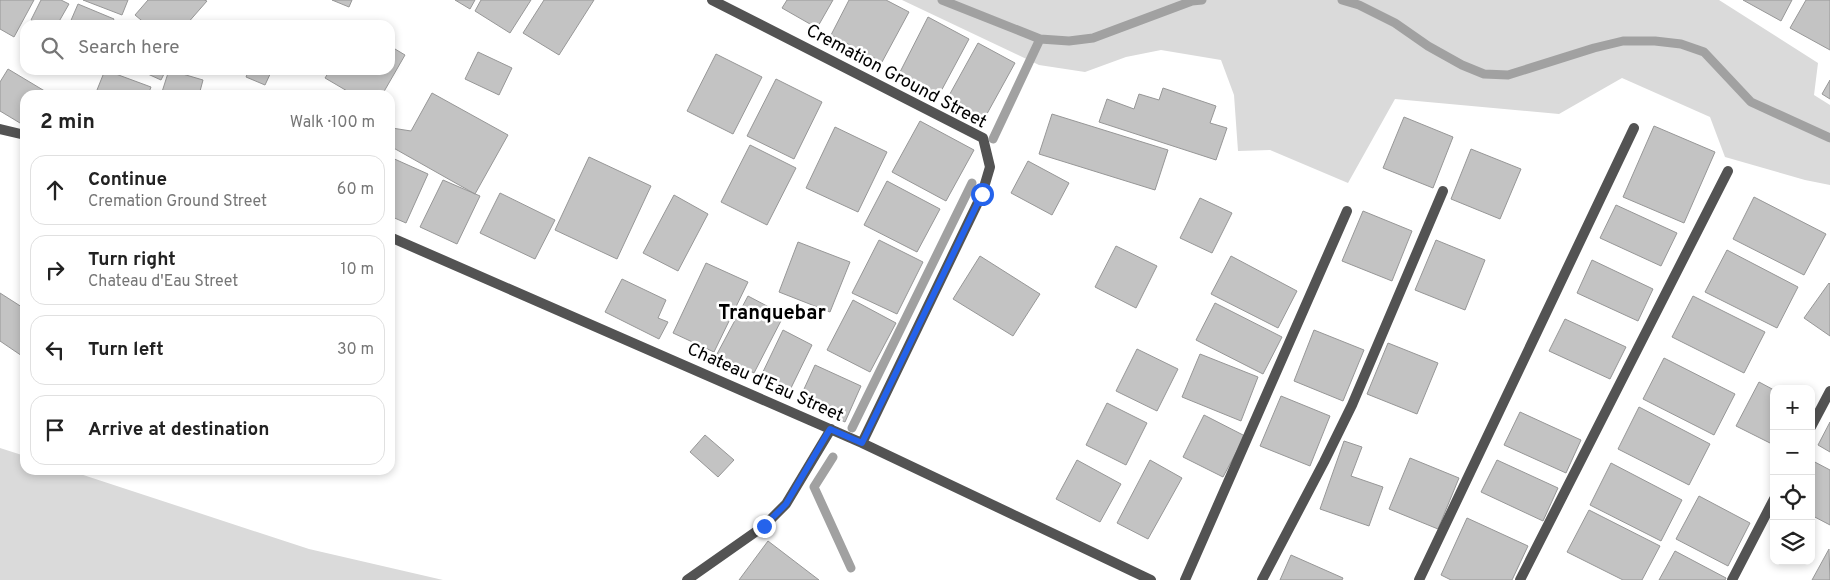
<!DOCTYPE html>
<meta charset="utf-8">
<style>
:root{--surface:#fff;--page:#f2f2f2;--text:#222;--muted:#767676;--line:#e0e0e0}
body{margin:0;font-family:Overpass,sans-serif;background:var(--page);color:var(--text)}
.controls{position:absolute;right:15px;bottom:15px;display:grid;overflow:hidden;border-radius:10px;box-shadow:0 2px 8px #0003}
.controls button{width:45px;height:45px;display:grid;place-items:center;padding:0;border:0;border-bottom:1px solid var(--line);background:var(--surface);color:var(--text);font:25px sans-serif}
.stop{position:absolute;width:15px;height:15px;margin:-11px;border:4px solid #2563eb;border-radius:50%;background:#fff}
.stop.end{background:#2563eb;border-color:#fff;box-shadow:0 1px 5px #0008}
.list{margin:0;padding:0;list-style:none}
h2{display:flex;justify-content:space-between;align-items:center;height:65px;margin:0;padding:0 20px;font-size:21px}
h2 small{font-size:16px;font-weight:400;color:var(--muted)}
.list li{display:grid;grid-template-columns:32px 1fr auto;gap:15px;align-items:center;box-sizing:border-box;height:70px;margin:0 10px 10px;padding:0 10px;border:1px solid var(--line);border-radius:15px}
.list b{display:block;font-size:19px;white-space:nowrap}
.list p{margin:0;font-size:16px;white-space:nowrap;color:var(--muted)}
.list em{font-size:16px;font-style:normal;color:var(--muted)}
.icon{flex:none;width:28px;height:28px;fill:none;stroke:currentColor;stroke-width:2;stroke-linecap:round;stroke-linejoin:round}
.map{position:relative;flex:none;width:1830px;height:580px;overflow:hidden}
.search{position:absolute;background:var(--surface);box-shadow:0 2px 8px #0003;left:20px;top:20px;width:375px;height:55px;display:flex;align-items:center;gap:12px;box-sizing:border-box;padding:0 18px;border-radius:15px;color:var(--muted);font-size:19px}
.panel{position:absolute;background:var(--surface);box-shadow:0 2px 8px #0003;left:20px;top:90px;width:375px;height:385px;border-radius:15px}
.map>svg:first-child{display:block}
</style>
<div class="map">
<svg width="1830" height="580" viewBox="0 0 1830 580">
<rect width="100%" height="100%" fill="#fff"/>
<path fill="#dadada" d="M902,0H1719L1818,63L1814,95L1830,105V185L1805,180L1725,157L1710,117L1622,78L1559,114L1395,99L1348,183L1270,150L1238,151L1234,95L1221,60L1161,50L1126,57L1085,72L1039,65Z
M0,448L25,456V470H68L309,549L443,580H0Z"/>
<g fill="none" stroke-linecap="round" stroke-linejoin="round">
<path stroke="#a1a1a1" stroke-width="9" d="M942,0L1040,39L1069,41L1093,38L1192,1L1202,0
M1342,0L1359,5L1395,23L1428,46L1462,65L1484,74L1508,75L1594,48L1623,41H1655L1681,44L1704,52L1751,102L1830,138
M993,139L1040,39
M852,428L972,183
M833,457L814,487L851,568"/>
</g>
<path fill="#c3c3c3" stroke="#979797" d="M0,0H34L14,37L0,29Z
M41,0H61L69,4L57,25H40L31,20Z
M83,0H128L122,15Z
M148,0H204L207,1L186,25H147L135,15Z
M332,0H352L349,7Z
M455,0H475L470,9Z
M481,0H531L510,33L475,11Z
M544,0H594L559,55L523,33Z
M787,0H833L817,28L782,8Z
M849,0H886L909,12L882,62L831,35Z
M1743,0H1792L1781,21Z
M1806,0H1830V50L1790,28Z
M78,4L114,19L111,25H69Z
M928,17L969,39L939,95L899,74Z
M978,43L1015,63L983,121L946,101Z
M390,46L405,55L382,95H354L325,78L330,70H390Z
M478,52L512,68L499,95L465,79Z
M716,54L762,77L733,134L687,111Z
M8,69L48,93L47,95H25V126L0,111V82Z
M105,70L151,87L148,95H95Z
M139,70H166L161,80Z
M169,70L203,80L199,95H161Z
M249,70H272L265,85L246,77Z
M776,79L822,102L794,159L747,136Z
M1830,80V99L1822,94Z
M1163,88L1216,106L1210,123L1227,128L1216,160L1099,122L1107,99L1134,109L1139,94L1159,100Z
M432,93L508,135L475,194L390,146L392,128L411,131Z
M1052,114L1168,150L1155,190L1039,154Z
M1404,117L1453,137L1433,188L1383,168Z
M920,121L974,150L946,201L892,172Z
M1654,126L1715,152L1684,223L1623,197Z
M835,127L887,152L858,212L806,188Z
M750,145L796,168L767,225L721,202Z
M1471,149L1521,169L1500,219L1451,199Z
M390,157L428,174L406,223L390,216Z
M589,157L651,186L617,259L555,230Z
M1028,161L1069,183L1052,215L1011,193Z
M443,180L480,196L457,244L420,227Z
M887,181L940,209L917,252L864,225Z
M500,193L555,220L535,259L480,233Z
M674,195L708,214L678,271L643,253Z
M1754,197L1826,234L1804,275L1733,239Z
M1200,198L1232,213L1212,253L1180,238Z
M1616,205L1677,233L1661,266L1600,238Z
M1363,211L1412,231L1392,281L1342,261Z
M879,240L923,262L897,314L852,293Z
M1436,240L1485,260L1465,310L1415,290Z
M798,242L850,262L830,312L779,292Z
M1116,246L1157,266L1136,308L1095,287Z
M1727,250L1798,287L1777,328L1705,292Z
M980,256L1040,294L1013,336L953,299Z
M1231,256L1297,291L1278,328L1211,294Z
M1592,260L1653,289L1638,321L1577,293Z
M706,263L748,282L714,352L673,333Z
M622,279L666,300L658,318L668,322L659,339L605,312Z
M1829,283L1830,284V336L1804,318Z
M0,293L25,309V358L0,341Z
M748,296L784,315L754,373L717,354Z
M1693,296L1765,332L1744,373L1672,337Z
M853,300L896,323L870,372L827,350Z
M1215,303L1282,337L1263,374L1196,340Z
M1565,319L1626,347L1610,379L1549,351Z
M783,330L812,345L790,390L761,376Z
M1314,330L1364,350L1343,401L1294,381Z
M1388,343L1438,363L1417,414L1367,394Z
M1137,349L1178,369L1157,411L1116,391Z
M1200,354L1258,377L1241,421L1182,397Z
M1664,358L1735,394L1714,435L1643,399Z
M815,365L861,386L845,422L799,400Z
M1759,382L1774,390V445L1736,426Z
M1281,396L1330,416L1310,466L1260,446Z
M1107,403L1147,423L1126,465L1086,445Z
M1639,407L1710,444L1689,485L1618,449Z
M1520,412L1581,440L1566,473L1504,445Z
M1204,415L1245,436L1223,477L1183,457Z
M1830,422V452L1818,445Z
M705,435L734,460L718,477L690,452Z
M1344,441L1362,447L1351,476L1383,487L1369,526L1320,509Z
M1410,458L1459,478L1438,529L1389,509Z
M1077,460L1121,484L1100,522L1056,499Z
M1150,460L1182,478L1148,539L1117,523Z
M1497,460L1558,488L1543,521L1481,492Z
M1811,460L1830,470V525L1811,515Z
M1611,463L1682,500L1661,541L1590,505Z
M1699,496L1750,523L1728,566L1676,539Z
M1589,510L1660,546L1642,580H1623L1567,552Z
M1467,518L1528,546L1512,580H1451L1441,575Z
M768,541L819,580H739Z
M1829,549L1830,580H1812Z
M1675,551L1726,578L1725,580H1659Z
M1291,555L1343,578L1342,580H1280Z"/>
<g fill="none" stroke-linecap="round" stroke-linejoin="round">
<path stroke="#535353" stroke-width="10" d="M712,0L983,138L990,167L982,194L862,443
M0,129L25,135
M390,237L862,443L1151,580
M1811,427L1830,391
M687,580L764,526L786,504L831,429
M1185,580L1347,211
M1262,580L1324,462L1352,405L1443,191
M1419,580L1634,128
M1520,580L1728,171
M1732,580L1774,499"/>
</g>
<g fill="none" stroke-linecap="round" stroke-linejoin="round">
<path stroke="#2563eb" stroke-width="6" d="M764,526L786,504L830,429L862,443L982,194"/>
</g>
<g text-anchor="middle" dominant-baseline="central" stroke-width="5" stroke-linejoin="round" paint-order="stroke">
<g font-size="18" fill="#000" stroke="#fff">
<text transform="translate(896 77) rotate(28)">Cremation Ground Street</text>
<text transform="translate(765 383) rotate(24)">Chateau d'Eau Street</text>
</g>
<g font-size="20" font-weight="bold" fill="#000" stroke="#fff">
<text x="772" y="314">Tranquebar</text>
</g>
</g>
</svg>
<div class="controls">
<button>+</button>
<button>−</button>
<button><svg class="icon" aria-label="locate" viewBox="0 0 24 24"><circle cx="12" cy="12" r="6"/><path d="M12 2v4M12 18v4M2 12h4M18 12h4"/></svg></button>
<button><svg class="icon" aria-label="layers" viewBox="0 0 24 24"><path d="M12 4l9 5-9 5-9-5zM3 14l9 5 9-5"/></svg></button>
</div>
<div class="stop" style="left:982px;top:194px"></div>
<div class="stop end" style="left:764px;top:526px"></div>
<div class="search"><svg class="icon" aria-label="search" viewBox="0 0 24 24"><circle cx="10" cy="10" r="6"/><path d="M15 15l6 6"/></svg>Search here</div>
<section class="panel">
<h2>2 min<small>Walk · 100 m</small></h2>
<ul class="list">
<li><svg class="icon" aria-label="ahead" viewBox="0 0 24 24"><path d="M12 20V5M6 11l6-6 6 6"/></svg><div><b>Continue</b><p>Cremation Ground Street</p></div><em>60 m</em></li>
<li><svg class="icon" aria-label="right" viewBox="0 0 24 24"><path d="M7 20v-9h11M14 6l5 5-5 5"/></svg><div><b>Turn right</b><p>Chateau d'Eau Street</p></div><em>10 m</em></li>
<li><svg class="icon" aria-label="left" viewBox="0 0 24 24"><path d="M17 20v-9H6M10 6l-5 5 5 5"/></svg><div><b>Turn left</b></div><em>30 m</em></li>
<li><svg class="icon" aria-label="arrive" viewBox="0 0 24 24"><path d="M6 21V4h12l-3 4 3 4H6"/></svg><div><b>Arrive at destination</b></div></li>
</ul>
</section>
</div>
